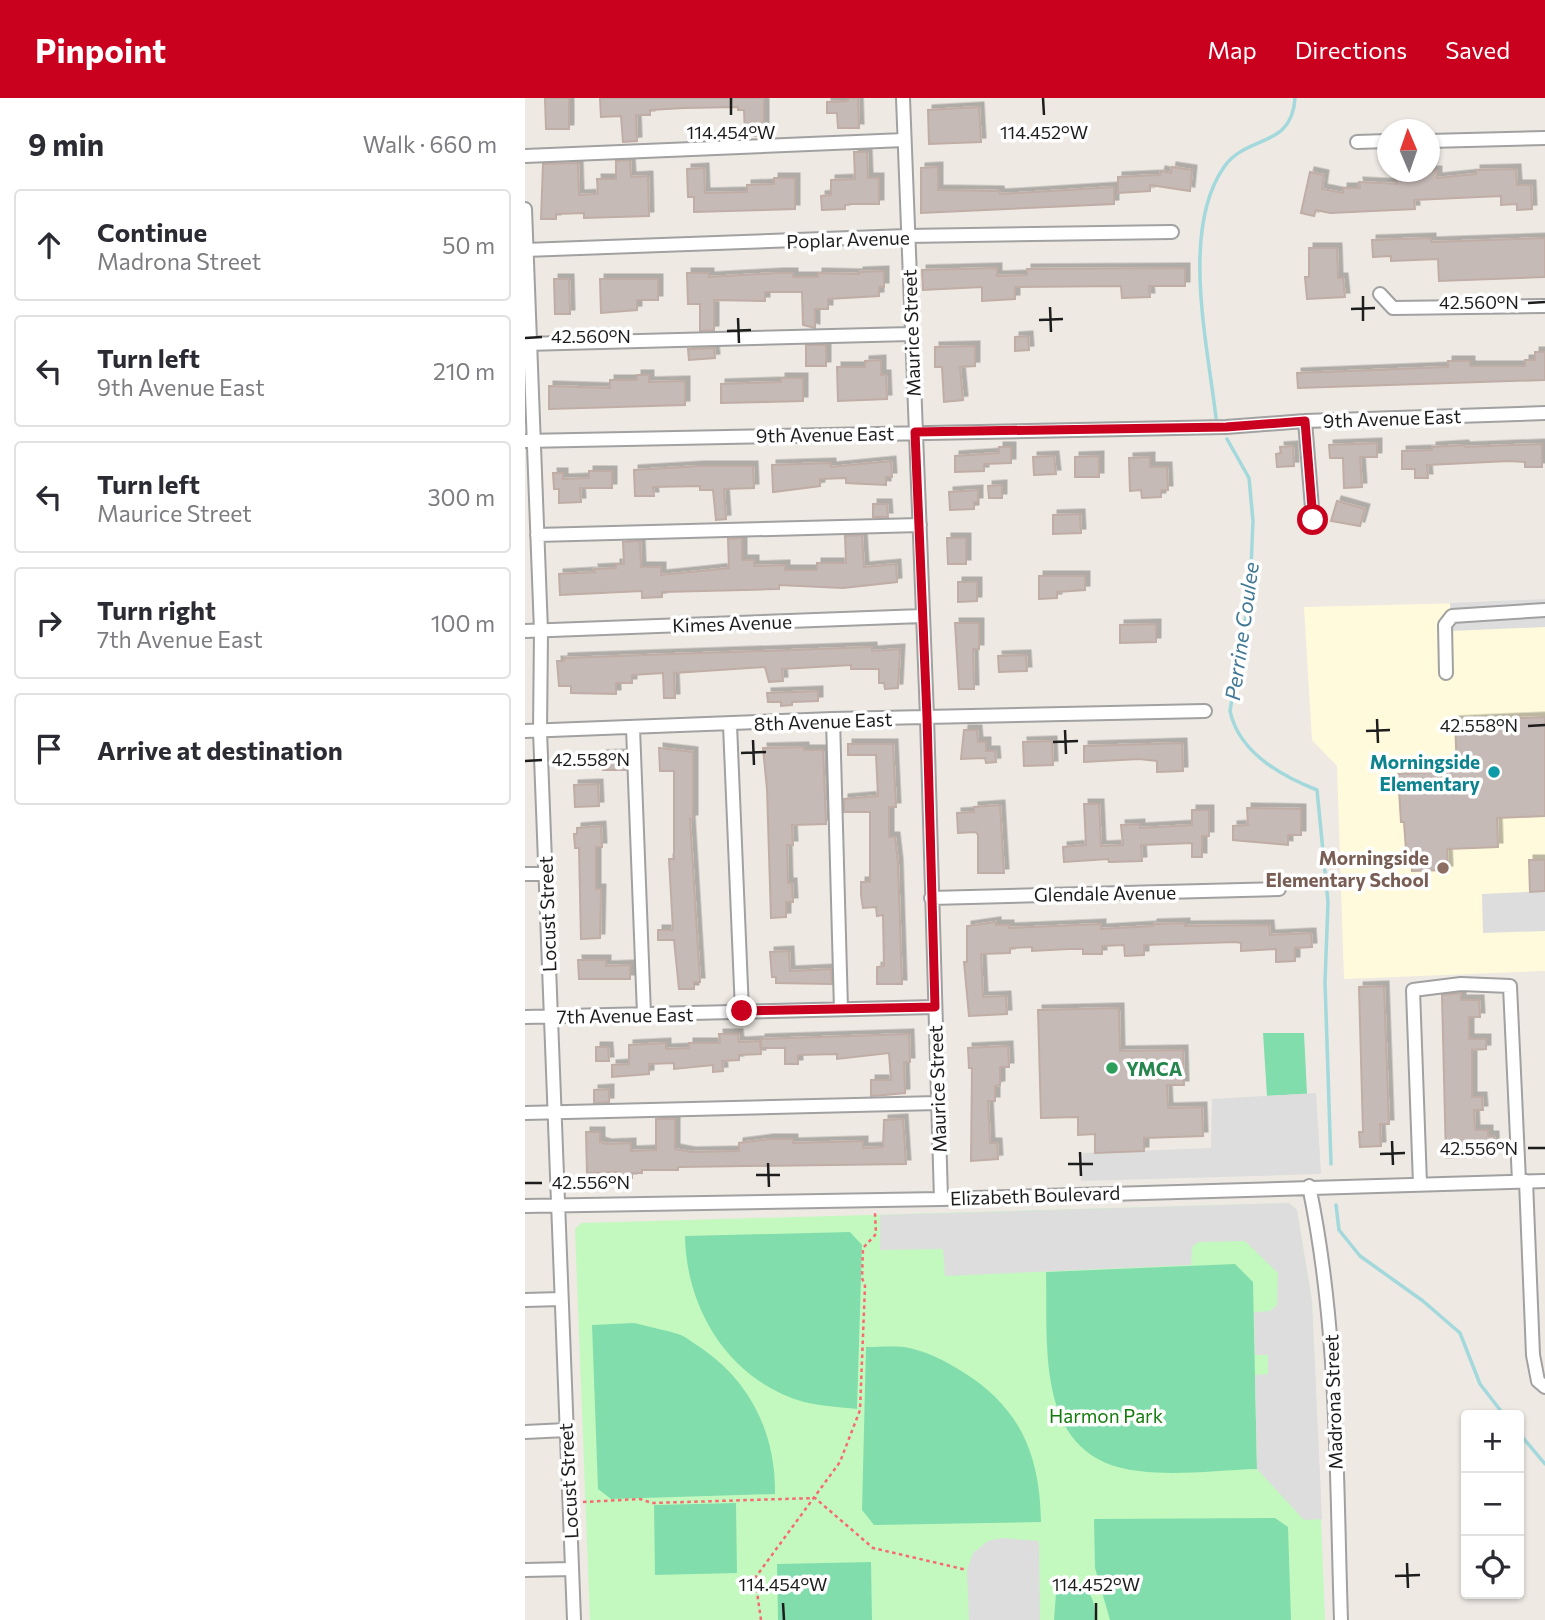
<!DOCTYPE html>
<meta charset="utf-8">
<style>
:root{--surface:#fff;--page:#f7f7f7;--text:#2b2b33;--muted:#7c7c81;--line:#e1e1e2;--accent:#c9011f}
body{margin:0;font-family:Commissioner,sans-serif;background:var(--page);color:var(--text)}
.controls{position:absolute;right:21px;bottom:21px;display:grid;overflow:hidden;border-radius:7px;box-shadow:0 2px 5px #0004}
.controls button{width:63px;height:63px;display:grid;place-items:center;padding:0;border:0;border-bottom:2px solid var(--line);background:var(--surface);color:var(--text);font:35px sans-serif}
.compass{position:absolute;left:852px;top:21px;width:63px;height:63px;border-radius:50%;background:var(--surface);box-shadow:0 2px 5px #0004;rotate:358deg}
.stop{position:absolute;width:21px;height:21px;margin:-16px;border:5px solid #c9011f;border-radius:50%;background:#fff}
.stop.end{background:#c9011f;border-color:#fff;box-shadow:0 2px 7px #0008}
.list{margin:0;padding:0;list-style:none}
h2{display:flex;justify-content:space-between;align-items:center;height:91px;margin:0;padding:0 28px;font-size:30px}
h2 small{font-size:23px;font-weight:400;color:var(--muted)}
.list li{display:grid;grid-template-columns:46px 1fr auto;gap:21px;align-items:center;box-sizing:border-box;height:112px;margin:0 14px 14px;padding:0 14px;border:2px solid var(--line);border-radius:7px}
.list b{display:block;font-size:26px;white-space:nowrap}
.list p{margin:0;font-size:23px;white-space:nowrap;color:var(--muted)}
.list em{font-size:23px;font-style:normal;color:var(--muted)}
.icon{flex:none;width:38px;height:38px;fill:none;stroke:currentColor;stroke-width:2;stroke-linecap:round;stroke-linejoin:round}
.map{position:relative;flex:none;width:1020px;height:1522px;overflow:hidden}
header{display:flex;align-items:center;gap:42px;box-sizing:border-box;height:98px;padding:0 35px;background:var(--accent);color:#fff}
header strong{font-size:33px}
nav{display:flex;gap:38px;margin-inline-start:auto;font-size:24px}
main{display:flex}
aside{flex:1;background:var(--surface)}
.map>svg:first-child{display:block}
</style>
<header>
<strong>Pinpoint</strong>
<nav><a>Map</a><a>Directions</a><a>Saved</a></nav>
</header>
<main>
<aside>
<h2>9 min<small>Walk · 660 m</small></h2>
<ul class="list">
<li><svg class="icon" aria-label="ahead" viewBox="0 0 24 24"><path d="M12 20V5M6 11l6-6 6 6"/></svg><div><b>Continue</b><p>Madrona Street</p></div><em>50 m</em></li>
<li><svg class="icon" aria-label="left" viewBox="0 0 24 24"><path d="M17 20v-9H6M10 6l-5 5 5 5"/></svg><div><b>Turn left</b><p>9th Avenue East</p></div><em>210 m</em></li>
<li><svg class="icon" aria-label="left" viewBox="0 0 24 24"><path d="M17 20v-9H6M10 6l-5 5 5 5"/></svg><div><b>Turn left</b><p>Maurice Street</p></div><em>300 m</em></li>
<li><svg class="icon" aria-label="right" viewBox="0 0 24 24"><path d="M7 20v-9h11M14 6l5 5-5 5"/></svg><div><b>Turn right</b><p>7th Avenue East</p></div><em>100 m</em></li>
<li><svg class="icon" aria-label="arrive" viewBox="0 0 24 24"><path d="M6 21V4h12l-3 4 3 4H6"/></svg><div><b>Arrive at destination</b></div></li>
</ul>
</aside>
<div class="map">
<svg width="1020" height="1522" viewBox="0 0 1020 1522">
<defs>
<filter id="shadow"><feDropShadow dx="4.5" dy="-4.5" stdDeviation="0" flood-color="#0004"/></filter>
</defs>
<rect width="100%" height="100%" fill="#eee9e3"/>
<path fill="#fffadb" d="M1020,503V873L819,881L812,668L787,642L779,509Z"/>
<path fill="#c3f9bf" d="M764,1105L772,1112L787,1203L800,1522H65L50,1131L57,1125Z"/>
<path fill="#81deac" d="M738,935H779L782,996L742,998Z
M325,1134L337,1147L332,1311C315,1309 295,1308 279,1304C205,1283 161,1212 160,1138Z
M710,1166L728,1184L732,1371C694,1372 652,1378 614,1373C509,1362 523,1251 521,1174Z
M109,1225C124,1229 141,1232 156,1237C164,1241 171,1247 179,1252C227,1286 251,1338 250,1396L86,1401L73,1391L67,1227Z
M341,1249C353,1249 366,1248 379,1249C399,1252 421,1263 438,1274C496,1310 515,1358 516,1424L349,1427L337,1412Z
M211,1405L212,1475L130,1477L129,1407Z
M750,1420L763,1429L766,1522H585L570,1470L569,1421Z
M346,1464L347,1522H253L252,1466Z
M546,1486C567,1489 570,1503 570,1522H529L531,1495Z"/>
<path fill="#ddd" d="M1020,501V529L926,533L925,505Z
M1020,793V833L958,835L957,796Z
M791,995L796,1076L556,1083L558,1055L686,1050L687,1001Z
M764,1105L772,1112L787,1203L797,1421L779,1422L732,1371L730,1277L743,1276V1257H730L729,1214L745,1213L752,1207L753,1175L720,1143L673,1144L667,1149L666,1167L420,1178L418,1151L355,1152V1117Z
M477,1440L514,1443L515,1522H444L442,1472L448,1455L463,1443Z"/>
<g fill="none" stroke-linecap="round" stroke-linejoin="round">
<path stroke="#a3d8dc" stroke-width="3.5" d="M691,320C683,248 655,132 699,69C722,36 767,51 770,0
M702,341L724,380L728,423L725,494L705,613C714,655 756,678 792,692L803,804L800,884L806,1066
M811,1107L814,1132L835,1158L898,1203L935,1235L955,1286L979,1317
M994,1335L1020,1366"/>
</g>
<path fill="#c6bab6" stroke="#c0ada5" stroke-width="2" filter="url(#shadow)" d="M20,0H44V31H21Z
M75,0H239V38H220L219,12H213V9L159,10L125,12V17H111L112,43L98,44L96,18L76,19Z
M323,0H333L334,30H313L312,15H302V4L323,3Z
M454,9L456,44L404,46L403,12Z
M329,54H342L343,80H354V106H327L320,107V111L297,112L296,98L306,97V82L330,81Z
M105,62L106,79L123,78L124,118L59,120V115L31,116V121H16L18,66L53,65L54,97L73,96L72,81H91V63Z
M413,69V92L474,93L475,96L589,89V106L396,115V70Z
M647,69L667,72L665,93L625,87V93L593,95V79L635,77L636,73L646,75Z
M179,70L180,95L222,94V87L249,86V80H270V111L169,114V99H163L162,71Z
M991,71L992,87H1006L1007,111L992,112V106L976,107V98L889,102L890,111L805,115L791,112L789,118L776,115L785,74L799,77L797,91L818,95V90H835L834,84L872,86V74L912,73V80L951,76V72Z
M906,140V144L1020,140V179L914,183L913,161L866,163V158L848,159L847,142Z
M784,150H812L813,180H818L820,199L782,201L780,179H784Z
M472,170V178L502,177V171L660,170V188H624L625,199L597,200L596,188L490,189V201L457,203V189L398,192L397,172Z
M359,173V189H354V198L303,201V211H290V230L278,227L277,194H240V203L189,202V232L175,233V206H163L162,175H184V179L254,175H268V179H293V175L334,176V174Z
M29,181H44L45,216H30Z
M75,181H133V202H112V212L76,215Z
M503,238L504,252L490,253V239Z
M281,247H301V268H281Z
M450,248V268L435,269L438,302L419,304L417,269H410V249Z
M189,250L190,260L164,262L163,251Z
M1010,254H1020V282L773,290L772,275L923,269V263H945V268H1000V262H1010Z
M356,262V277H361L362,301L313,303L312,269H340V263Z
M112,277H124V284L160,283V307L24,311V288L85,290V282H112Z
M256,280H278V303L196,305V286L256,284Z
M852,345V359H835L837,389L819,390L818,360H805L804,347Z
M1017,346V369H1000V364L984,363L902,367L903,380H890V371H877V353L907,352V349L939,347L940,349Z
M768,348L769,368L752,369L751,356L756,355L755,349Z
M474,349H486V365L459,366V373L430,374V358L474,355Z
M529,358L531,376L509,377L508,359Z
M574,358V379H550V359Z
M625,359V369H642L643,392H636V399L617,400L616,392L605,393L604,360Z
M366,363L367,379H361V387L321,385V380L295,381V388L248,394L247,367L306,365V369Z
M175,368H228L229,390L199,391L201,421L191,422L188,392H175V388L128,389L129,398H110L109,372Z
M64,373H87V390H55L56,404L34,405V391H29L28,375H38V381L64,380Z
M477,387V400H464L463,388Z
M453,392V404H449V411L425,412L424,394Z
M812,403L840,411L835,428L806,423Z
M348,406H362L363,419H348Z
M555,416L556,435L528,436V417Z
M337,437L339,469L371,466L372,484L318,490L254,487V491L137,494V499L117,500V493L35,497L34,476L70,474L69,471L91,470V466H99L98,444L115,443L116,469H136V477L204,470L203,441L217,440V462H229V468L260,467V472H292V465H321L320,438Z
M422,440H441V466H423Z
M514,478H560V492L532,494V500L514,501Z
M433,484H452V503L433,504Z
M430,525H454V551H448L449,591H434Z
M631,526V544L595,545V527Z
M347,549V553L375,551L373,590L360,591L359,585H354V571H326V567L257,571L258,583L244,584L240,569L149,575L150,600H139L138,575L107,577V585H91V596L46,595V588H34L32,563H39V560Z
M501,557L502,573L474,574L473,558Z
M293,593V603L267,604V607L256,608V604H243L242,595Z
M1020,619V718L972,720L973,749L922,751L923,772L887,773L886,752H881L879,724H876L873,676L932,673L930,623Z
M439,632H452L453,644H461V653H470L471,664L461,665L460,660L436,661Z
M527,643L528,667L499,668L498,644Z
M657,645L658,673L632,674V663L614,661L559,664V648Z
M323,646H368L371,709H364V739H370L373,765L377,886H352V869L359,868L358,817L352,818L351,809L338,810L336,797V784H345V714H319V701L353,698L351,657H323Z
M279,649V652H298L301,726L267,727L268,747H262L263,785H267L268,804H261V819L246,820L242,691L238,650Z
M134,650L168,654V721H165L175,884H169V891H154L149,842H133V832H148L144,761H149V673H135Z
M100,656L101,672H78L77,657Z
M73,686L74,708L50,709L49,687Z
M559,706H574L576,748L598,747L596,727L615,726V730L667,727V712H684V738H677V759H667V745L616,747L617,763L584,764L583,761L539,764L538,749L561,747Z
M475,707L479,775H453V737L451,734L433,735L432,715L449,714V709Z
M722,710L776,711V737H763V747L708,742V728L723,727Z
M76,728L77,749H71V791H76L75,840L56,841L54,750H50L49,736H52V730Z
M1004,762H1020V793L1005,794Z
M471,824V827H484V830L576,826V831L628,828V826L660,825V828L744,827L745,837L786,835L787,849L770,850V863L751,864V851L716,853V845L711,844L619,847V857L600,858L599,847L577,848V856H558V851H544L507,853V849L485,850V855L456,856L458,899L481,898L482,916L444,918L439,864H442V828Z
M264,853L265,873L306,871L307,886L251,885V879H247L245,854Z
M53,862H81V868L105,867V881H54Z
M859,888L864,1026H855L856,1048L835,1049L834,1034H838L834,889Z
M936,895V902H954L955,919H944V941H961V951L947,952V999H957L958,1012H949L950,1032H963V1038H969L970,1058L921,1060L917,897Z
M594,910L595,953L658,952L659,987H642L643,1010L677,1009L678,1038L619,1040V1053L570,1055V1036L553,1037V1019L516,1020L513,912Z
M194,936H213L214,944L235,943L236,956L214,957V962L197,963L198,973L188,974V967L149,971V965L124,966V976L87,979V967L104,966V947L141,945V951L164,950V945H195Z
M384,936L385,964H379L380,995L360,997L346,998V982H366L364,955L312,961V956L273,957V966H260V950H236V941Z
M483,948L484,969H475V987L470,988V1003H463L465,1045H472L473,1061L446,1063L447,970H444L443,950Z
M71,949H83L84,963H71Z
M84,991V1004L69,1005V992Z
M131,1021H150V1051L166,1054L214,1053V1045L244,1041H268V1045L338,1043V1050L358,1049L359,1022L378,1021L381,1066L153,1069V1072H117V1075H107V1080H95V1074L62,1075L61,1034H75V1044L82,1046L106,1045V1053L131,1052Z"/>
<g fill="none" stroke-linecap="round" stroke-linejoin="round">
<defs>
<path id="minor" d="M378,0L402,619L416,1101
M904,43L1020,40
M832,44L862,43
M0,58L379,42
M0,111L16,533L15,633L49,1522
M0,152L382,138L647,134
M855,196L868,210L1020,208
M0,246L386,236
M780,323L788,422
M0,343L701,329L780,323L1020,315
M12,437L395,427
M0,533L397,518
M921,575L920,527L927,518L1020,512
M308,621L316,911
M205,627L217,913
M108,630L119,916
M0,633L308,621L680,613
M0,776H20
M406,800L754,791
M0,919L410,909
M0,1015L413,1005
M1001,1083L1008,1257L1013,1283L1020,1289
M895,1086L888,892L936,886L985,888L994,1083
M784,1088C814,1231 811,1377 816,1522
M0,1108L416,1101L1020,1083
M0,1202L36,1201
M0,1334L41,1332
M0,1472L47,1471"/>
</defs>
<use href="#minor" stroke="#a1a1a1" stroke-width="16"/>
<path stroke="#f96970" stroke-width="2.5" stroke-dasharray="3.5 3.5" stroke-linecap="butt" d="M58,1404L115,1401L127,1405L290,1400L348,1450L442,1472
M236,1522L230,1480L315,1364L335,1312L340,1188L337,1180L338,1150L351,1136L350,1115"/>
<use href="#minor" stroke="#fff" stroke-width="12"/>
</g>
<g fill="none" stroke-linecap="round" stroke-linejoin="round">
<path stroke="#c9011f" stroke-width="9" d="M217,913L410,909L402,619L390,334L701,329L780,323L788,422"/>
</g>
<path fill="none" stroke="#1d1d1d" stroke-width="2.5" d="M206,0V17M518,0L519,17M838,198V223M1003,205L1020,204M525,209L526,234M826,211L850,210M213,220L214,245M514,222L538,221M202,233L226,232M0,240L17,239M852,621L853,645M1003,628L1020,627M540,632L541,656M841,633L865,632M228,642L229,667M528,644L553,643M216,655L241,654M0,663L17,662M867,1043L868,1067M1003,1050H1020M555,1054L556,1078M855,1056L880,1055M243,1065L244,1089M543,1066H568M231,1077H255M0,1085H17M882,1465L883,1490M870,1478L895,1477M258,1505L259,1522M571,1505V1522"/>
<circle fill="#0f9aa8" stroke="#fff" stroke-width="2.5" cx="969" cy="674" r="7"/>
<circle fill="#8d6e63" stroke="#fff" stroke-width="2.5" cx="918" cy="770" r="7"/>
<circle fill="#2e9e5b" stroke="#fff" stroke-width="2.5" cx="587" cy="970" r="7"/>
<g text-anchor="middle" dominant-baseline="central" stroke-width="7" stroke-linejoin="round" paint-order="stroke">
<g font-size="19" fill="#1d1d1d" stroke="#fff">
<text transform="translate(323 141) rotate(-2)">Poplar Avenue</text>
<text transform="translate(386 235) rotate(-92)">Maurice Street</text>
<text transform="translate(867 320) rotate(-2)">9th Avenue East</text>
<text transform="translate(300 336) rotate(-1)">9th Avenue East</text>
<text transform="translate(207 525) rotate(-2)">Kimes Avenue</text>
<text transform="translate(298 623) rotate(-2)">8th Avenue East</text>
<text transform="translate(580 795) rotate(-1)">Glendale Avenue</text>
<text transform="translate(22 816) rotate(-92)">Locust Street</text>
<text transform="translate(100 917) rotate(-1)">7th Avenue East</text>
<text transform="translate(412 991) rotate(-92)">Maurice Street</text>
<text transform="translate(510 1097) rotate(-2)">Elizabeth Boulevard</text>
<text transform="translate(808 1304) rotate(-92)">Madrona Street</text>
<text transform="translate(43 1383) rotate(-93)">Locust Street</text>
</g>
<g font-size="19" font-weight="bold" fill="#0d838f" stroke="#fff" text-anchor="end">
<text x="955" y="663">Morningside<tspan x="955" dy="22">Elementary</tspan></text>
</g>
<g font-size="19" font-weight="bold" fill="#785e54" stroke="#fff" text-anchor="end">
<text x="904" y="759">Morningside<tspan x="904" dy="22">Elementary School</tspan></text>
</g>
<g font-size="19" font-weight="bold" fill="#27864d" stroke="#fff" text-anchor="start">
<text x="601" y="970">YMCA</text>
</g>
<g font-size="19" fill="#137b0c" stroke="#fff">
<text x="581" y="1317">Harmon Park</text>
</g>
<g font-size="21" font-style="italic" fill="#417895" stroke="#fff">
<text transform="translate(716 533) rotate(-82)">Perrine Coulee</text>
</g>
</g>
<g font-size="18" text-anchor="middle" fill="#1d1d1d" stroke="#fff" stroke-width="7" stroke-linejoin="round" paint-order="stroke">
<text x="206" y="41">114.454°W</text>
<text x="519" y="41">114.452°W</text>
<text x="954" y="211">42.560°N</text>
<text x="66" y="245">42.560°N</text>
<text x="954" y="634">42.558°N</text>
<text x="66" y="668">42.558°N</text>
<text x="954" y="1057">42.556°N</text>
<text x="66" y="1091">42.556°N</text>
<text x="258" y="1493">114.454°W</text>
<text x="571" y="1493">114.452°W</text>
</g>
</svg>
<div class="controls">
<button>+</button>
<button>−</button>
<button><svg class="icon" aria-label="locate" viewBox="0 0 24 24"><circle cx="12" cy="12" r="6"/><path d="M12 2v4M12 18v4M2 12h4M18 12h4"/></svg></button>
</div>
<svg class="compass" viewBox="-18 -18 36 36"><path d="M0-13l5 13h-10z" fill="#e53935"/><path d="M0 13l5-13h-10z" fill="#7c7c81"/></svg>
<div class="stop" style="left:788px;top:422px"></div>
<div class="stop end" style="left:217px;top:913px"></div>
</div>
</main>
